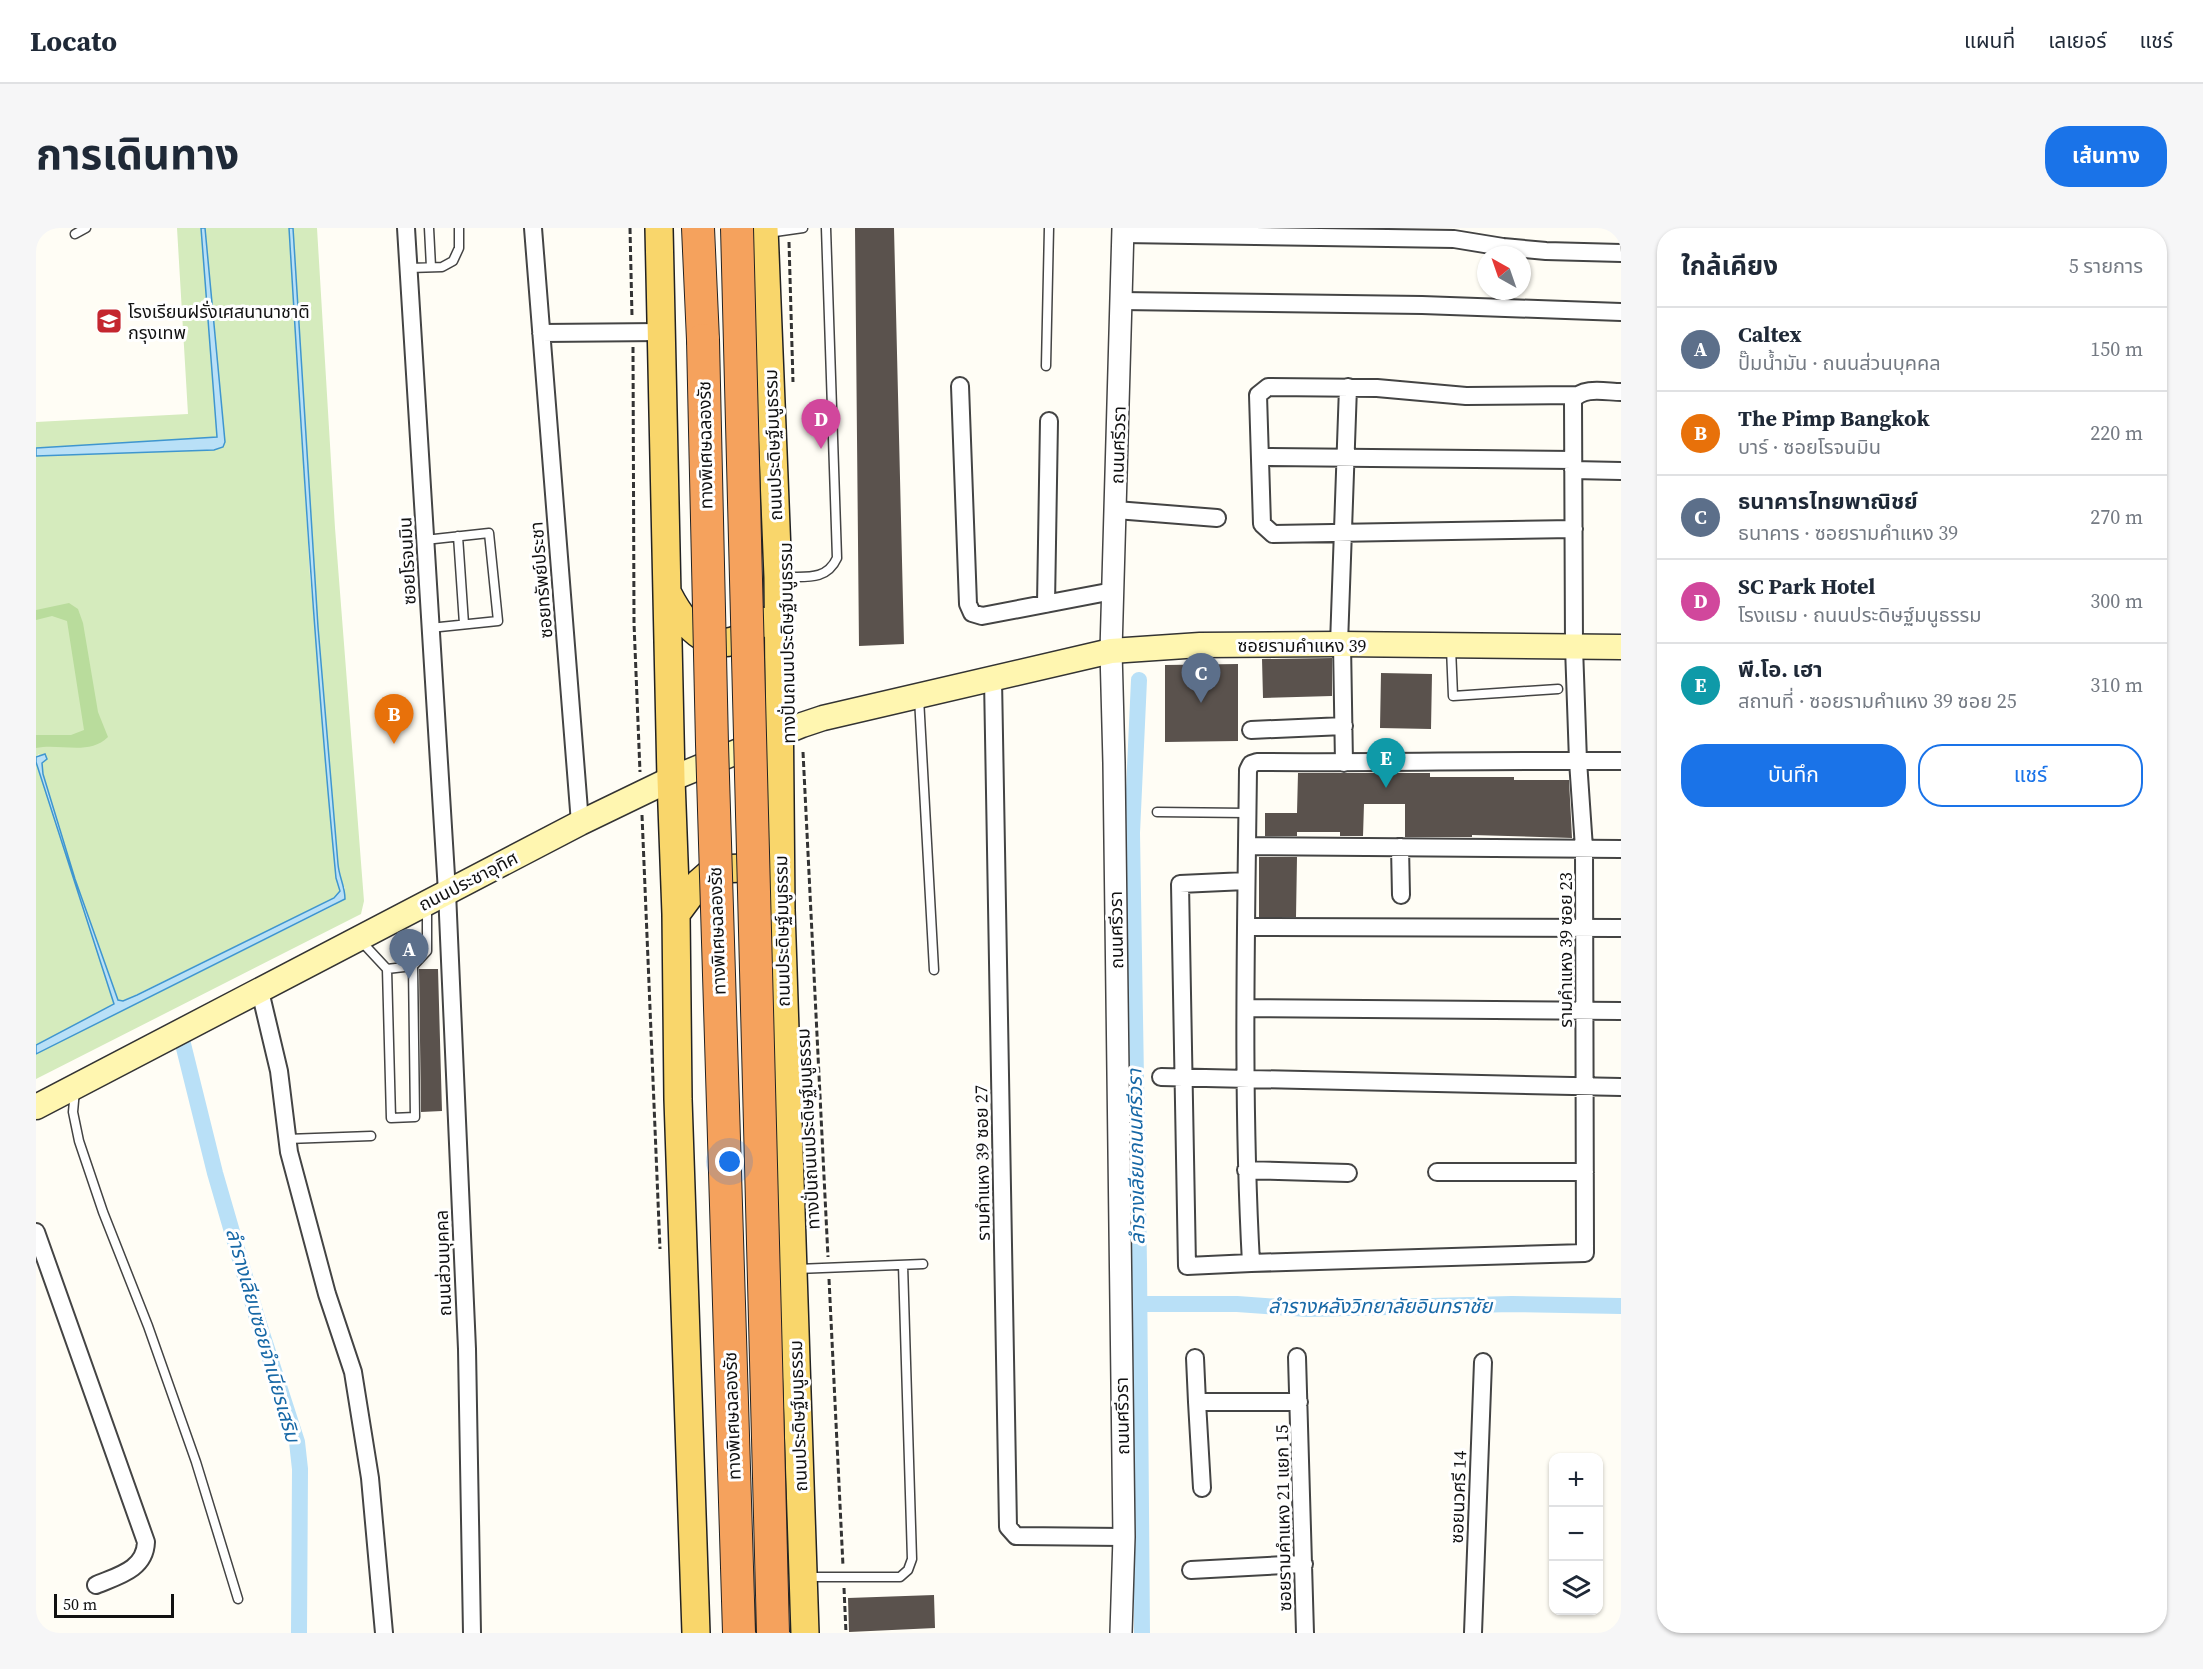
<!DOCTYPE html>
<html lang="th">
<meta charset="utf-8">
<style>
:root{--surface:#fff;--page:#f6f6f7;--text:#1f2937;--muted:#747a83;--line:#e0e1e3;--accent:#1a73e8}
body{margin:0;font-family:"Source Serif 4","Noto Sans Thai",serif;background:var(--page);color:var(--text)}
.controls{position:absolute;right:18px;bottom:18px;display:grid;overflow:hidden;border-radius:12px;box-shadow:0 2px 4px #0004}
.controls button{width:54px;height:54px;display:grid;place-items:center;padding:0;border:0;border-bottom:2px solid var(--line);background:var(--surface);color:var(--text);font:30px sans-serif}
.compass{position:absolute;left:1441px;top:18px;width:54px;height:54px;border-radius:50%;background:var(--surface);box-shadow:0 2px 4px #0004;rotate:320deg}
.scale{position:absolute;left:18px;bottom:15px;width:120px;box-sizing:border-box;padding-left:6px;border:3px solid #111;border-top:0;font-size:16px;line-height:21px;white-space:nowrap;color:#111;-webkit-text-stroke:4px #fff;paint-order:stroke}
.you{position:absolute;left:694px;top:934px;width:21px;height:21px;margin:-15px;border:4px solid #fff;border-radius:50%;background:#1a73e8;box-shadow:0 0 0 9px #1a73e833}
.badge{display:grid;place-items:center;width:39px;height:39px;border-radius:50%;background:var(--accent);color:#fff;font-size:20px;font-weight:700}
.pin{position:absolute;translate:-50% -50px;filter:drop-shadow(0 2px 3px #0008)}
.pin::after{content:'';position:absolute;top:32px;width:21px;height:18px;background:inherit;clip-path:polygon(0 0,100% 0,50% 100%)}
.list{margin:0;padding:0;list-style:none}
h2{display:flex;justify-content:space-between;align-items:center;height:78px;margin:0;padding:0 24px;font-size:26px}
h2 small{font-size:20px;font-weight:400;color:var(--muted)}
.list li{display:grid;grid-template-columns:39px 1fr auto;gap:18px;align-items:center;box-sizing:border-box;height:84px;padding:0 24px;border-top:2px solid var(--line)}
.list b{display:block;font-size:22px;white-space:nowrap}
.list p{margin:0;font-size:20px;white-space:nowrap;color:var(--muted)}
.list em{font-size:20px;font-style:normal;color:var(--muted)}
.actions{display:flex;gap:12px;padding:18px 24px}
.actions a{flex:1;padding:14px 0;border:2px solid var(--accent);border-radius:24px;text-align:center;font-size:21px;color:var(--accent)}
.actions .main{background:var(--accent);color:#fff}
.icon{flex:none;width:33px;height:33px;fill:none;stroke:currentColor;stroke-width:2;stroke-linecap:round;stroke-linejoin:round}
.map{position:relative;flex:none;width:1585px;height:1405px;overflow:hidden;border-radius:24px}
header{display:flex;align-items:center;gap:36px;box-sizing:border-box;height:84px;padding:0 30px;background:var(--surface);border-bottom:2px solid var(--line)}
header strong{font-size:28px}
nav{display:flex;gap:33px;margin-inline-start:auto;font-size:21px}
.intro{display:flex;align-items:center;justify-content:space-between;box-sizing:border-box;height:144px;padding:0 36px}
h1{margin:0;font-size:42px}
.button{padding:15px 27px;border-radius:24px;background:var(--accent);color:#fff;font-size:21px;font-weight:700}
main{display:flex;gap:36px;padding:0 36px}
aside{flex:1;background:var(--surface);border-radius:24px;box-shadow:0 2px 4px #0004}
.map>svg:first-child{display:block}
</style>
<header>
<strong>Locato</strong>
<nav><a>แผนที่</a><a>เลเยอร์</a><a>แชร์</a></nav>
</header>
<div class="intro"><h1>การเดินทาง</h1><a class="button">เส้นทาง</a></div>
<main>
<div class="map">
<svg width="1585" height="1405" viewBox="0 0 1585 1405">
<rect width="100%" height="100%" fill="#fffdf5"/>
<path fill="#d5ebbd" d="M141,0H165L182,209L0,220V194L152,186Z
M169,0H253L274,348L304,663L298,670L87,773L82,772L79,765L38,652L78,776L0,817V534L38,650L7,546L3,526L0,529V228L178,222L187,219L189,214Z
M257,0H281L299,300L328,673L325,686L0,851V826L299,677L309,660L303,650L302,636L282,399Z"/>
<path fill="#b9dc9c" d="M33,375L42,381L47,395L62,484L72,509C53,528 24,515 0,520V507H35L48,502L31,393L16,388L0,392V382Z"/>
<path fill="#b9e0f7" stroke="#3f96cf" stroke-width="1.5" d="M165,0H169L189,214L187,219L178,222L0,228V220L181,209Z
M253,0H257L282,399L302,636C303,649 309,658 309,671L0,826V817L78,776L0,534V529L9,526L11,531L6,535L7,546L39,651L82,772L87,773L101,767L298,670L304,663L300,650C279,434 266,217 253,0Z"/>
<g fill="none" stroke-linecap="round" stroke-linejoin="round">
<path stroke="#b9e0f7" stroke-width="16" d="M1103,452L1096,605L1103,1036L1106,1405
M147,816L179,945L221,1090L261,1214L264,1241L263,1405
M1104,1076H1201L1271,1081L1476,1076L1585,1078"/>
</g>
<path fill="#5a524d" d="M819,0H858L868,416L823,418Z
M1296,430V468L1227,470L1226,431Z
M1202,436V513L1129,514V437Z
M1345,445L1396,446L1395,501L1344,500Z
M1262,545H1394V549H1478V552H1533L1536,610L1436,607V609H1369V576H1328L1327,608H1304V604H1261V608H1229V585H1261Z
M1223,629H1261L1260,689H1223Z
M383,741H402L406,883L385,884Z
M898,1367L899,1400L813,1404L812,1370Z"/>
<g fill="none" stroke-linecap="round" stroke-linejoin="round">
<defs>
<path id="service" d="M393,0L395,39
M732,5L767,0
M39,6L50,0
M373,40L406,39L417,33L423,20V0
M1010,138L1013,0
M422,308L428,396
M389,312L453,305L462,393L394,400
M745,349C768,348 790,354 801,330L790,0
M1415,420L1417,468L1522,461
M883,470L898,742
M1121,584L1211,585
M324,712L351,741L355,890L379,889L377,738
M351,741L377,738L391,723V678
M39,862L37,884L43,913L67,984L112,1098L160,1234L202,1371
M251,911L335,908
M761,1041L887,1036
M770,1349H864L872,1342L876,1331L867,1037"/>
<path id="minor" d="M370,0L411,664L431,1121L436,1405
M497,0L544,595
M1087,6L1418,11L1467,19L1510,23L1585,25
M1085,73L1386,77L1585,84
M505,105L626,104
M924,158L932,376L936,385L946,388L1077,363
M1585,164C1570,164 1547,158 1537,172L1538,419L1542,533L1548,620L1549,1025L1215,1035C1206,871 1210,706 1212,542L1215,536L1221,534C1342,535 1464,532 1585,533
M1224,229L1537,232
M1537,242L1585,243
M1080,282L1181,290
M1538,301L1237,306L1226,296L1222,167L1232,159L1341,160L1430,168L1541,167
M1010,376L1013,193
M1303,416L1312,159
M1306,416L1308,535
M957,451L972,1299L980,1308L1088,1309
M1215,502L1308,498
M1211,618L1585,621
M1364,619L1365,667
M1210,653L1144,656L1151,1038L1215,1035
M1210,699L1585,700
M224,763L243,843L253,924L291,1066L317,1144L334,1250L348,1405
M1210,780L1585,783
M1125,849L1585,859
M1210,942L1312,945
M1401,944H1549
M0,1004L110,1314C109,1342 81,1348 60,1357
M1261,1129L1269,1405
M1159,1130L1161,1174H1263
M1161,1174L1166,1260
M1155,1342L1268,1336
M1437,1405L1447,1134"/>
<path id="tertiary" d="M1085,1405L1088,1309L1078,535L1075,423L1087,0"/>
<path id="secondary" d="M0,879L544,595L635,551L766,497L787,490L1075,423L1164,417L1303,416L1585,419"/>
<path id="primary" d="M623,0L635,551L640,686L642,871L660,1405
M728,0L742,349L745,682L769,1405
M632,366C653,407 686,437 725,393
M640,686L663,655L679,641L710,640L731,657"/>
<path id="motorway" d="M662,0L667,112"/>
</defs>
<use href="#service" stroke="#444" stroke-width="11"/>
<use href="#minor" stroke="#444" stroke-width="20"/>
<use href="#tertiary" stroke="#444" stroke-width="24"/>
<use href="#secondary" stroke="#333" stroke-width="27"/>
<use href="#primary" stroke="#222" stroke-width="30"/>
<use href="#motorway" stroke="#222" stroke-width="34"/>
<path stroke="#333" stroke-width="3" stroke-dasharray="6 3" stroke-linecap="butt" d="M594,0L596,88
M753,14L757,154
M597,119L598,395L604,544
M767,524L792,1029
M606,587L624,1021
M793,1051L807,1338
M808,1360L810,1405"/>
<use href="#service" stroke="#fff" stroke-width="8"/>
<use href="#minor" stroke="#fff" stroke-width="16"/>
<use href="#tertiary" stroke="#fff" stroke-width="21"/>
<use href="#secondary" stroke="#fff6b0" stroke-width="24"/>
<use href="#primary" stroke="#f9d66b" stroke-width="27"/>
<use href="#motorway" stroke="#f5a25d" stroke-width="32"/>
<defs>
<path id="motorway-bridge" d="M701,0L737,1405
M667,112L676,516L703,1405"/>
</defs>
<use href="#motorway-bridge" stroke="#222" stroke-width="34" stroke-linecap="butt"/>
<use href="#motorway-bridge" stroke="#f5a25d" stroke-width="32"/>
</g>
<defs>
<symbol id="school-square" viewBox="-11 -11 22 22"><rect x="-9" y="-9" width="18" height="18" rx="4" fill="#c4262e" stroke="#fff"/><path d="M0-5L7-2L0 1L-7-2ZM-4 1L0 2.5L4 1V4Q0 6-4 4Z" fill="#fff"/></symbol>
</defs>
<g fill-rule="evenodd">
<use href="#school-square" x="58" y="78" width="30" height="30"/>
</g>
<g text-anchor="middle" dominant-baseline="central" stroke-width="6" stroke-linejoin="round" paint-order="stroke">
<g font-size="18" fill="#111" stroke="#fff" text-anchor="start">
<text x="92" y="83">โรงเรียนฝรั่งเศสนานาชาติ<tspan x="92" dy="21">กรุงเทพ</tspan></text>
</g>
<g font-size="18" fill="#111" stroke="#fff">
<text transform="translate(669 217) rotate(-91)">ทางพิเศษฉลองรัช</text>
<text transform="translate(737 217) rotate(-92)">ถนนประดิษฐ์มนูธรรม</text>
<text transform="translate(1082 217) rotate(-88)">ถนนศรีวรา</text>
<text transform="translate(371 333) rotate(-93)">ซอยโรจนมิน</text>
<text transform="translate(505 352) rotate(-95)">ซอยทรัพย์ประชา</text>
<text transform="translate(751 415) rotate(-91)">ทางปั่นถนนประดิษฐ์มนูธรรม</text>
<text x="1266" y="417">ซอยรามคำแหง 39</text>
<text transform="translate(432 653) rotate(-27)">ถนนประชาอุทิศ</text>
<text transform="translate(1080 702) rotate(-91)">ถนนศรีวรา</text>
<text transform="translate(681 703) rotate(-92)">ทางพิเศษฉลองรัช</text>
<text transform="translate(746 703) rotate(-91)">ถนนประดิษฐ์มนูธรรม</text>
<text transform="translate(1529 722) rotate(-90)">รามคำแหง 39 ซอย 23</text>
<text transform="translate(772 901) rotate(-93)">ทางปั่นถนนประดิษฐ์มนูธรรม</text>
<text transform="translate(946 935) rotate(-91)">รามคำแหง 39 ซอย 27</text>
<text transform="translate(407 1035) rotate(-92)">ถนนส่วนบุคคล</text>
<text transform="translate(696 1188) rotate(-92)">ทางพิเศษฉลองรัช</text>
<text transform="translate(762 1188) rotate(-92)">ถนนประดิษฐ์มนูธรรม</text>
<text transform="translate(1086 1188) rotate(-91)">ถนนศรีวรา</text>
<text transform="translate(1422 1269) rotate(-88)">ซอยนวศรี 14</text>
<text transform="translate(1247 1290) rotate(-91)">ซอยรามคำแหง 21 แยก 15</text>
</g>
<g font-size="20" font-style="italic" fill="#1768a6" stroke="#fff">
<text transform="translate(1100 929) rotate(-91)">ลำรางเลียบถนนศรีวรา</text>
<text x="1344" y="1078">ลำรางหลังวิทยาลัยอินทราชัย</text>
<text transform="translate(227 1107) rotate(74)">ลำรางเลียบซอยจำเนียรเสริม</text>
</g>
</g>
</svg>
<div class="controls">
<button>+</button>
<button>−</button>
<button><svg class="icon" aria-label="layers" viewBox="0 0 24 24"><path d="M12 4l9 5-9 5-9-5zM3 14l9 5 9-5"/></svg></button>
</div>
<svg class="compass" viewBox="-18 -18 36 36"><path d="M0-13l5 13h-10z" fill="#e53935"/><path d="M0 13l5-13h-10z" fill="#747a83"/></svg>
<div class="scale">50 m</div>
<div class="you"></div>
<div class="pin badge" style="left:373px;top:751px;background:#5c6f8a">A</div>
<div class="pin badge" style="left:358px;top:516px;background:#e8710a">B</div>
<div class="pin badge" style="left:1165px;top:475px;background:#5c6f8a">C</div>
<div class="pin badge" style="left:785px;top:221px;background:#d1479c">D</div>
<div class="pin badge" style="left:1350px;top:560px;background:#0f9aa8">E</div>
</div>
<aside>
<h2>ใกล้เคียง<small>5 รายการ</small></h2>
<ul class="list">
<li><span class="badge" style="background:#5c6f8a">A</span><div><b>Caltex</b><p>ปั๊มน้ำมัน · ถนนส่วนบุคคล</p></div><em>150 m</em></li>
<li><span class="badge" style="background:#e8710a">B</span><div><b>The Pimp Bangkok</b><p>บาร์ · ซอยโรจนมิน</p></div><em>220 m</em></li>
<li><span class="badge" style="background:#5c6f8a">C</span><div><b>ธนาคารไทยพาณิชย์</b><p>ธนาคาร · ซอยรามคำแหง 39</p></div><em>270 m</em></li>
<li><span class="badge" style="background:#d1479c">D</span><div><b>SC Park Hotel</b><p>โรงแรม · ถนนประดิษฐ์มนูธรรม</p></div><em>300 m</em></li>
<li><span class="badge" style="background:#0f9aa8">E</span><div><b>พี.โอ. เฮา</b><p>สถานที่ · ซอยรามคำแหง 39 ซอย 25</p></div><em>310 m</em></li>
</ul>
<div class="actions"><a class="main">บันทึก</a><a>แชร์</a></div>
</aside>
</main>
